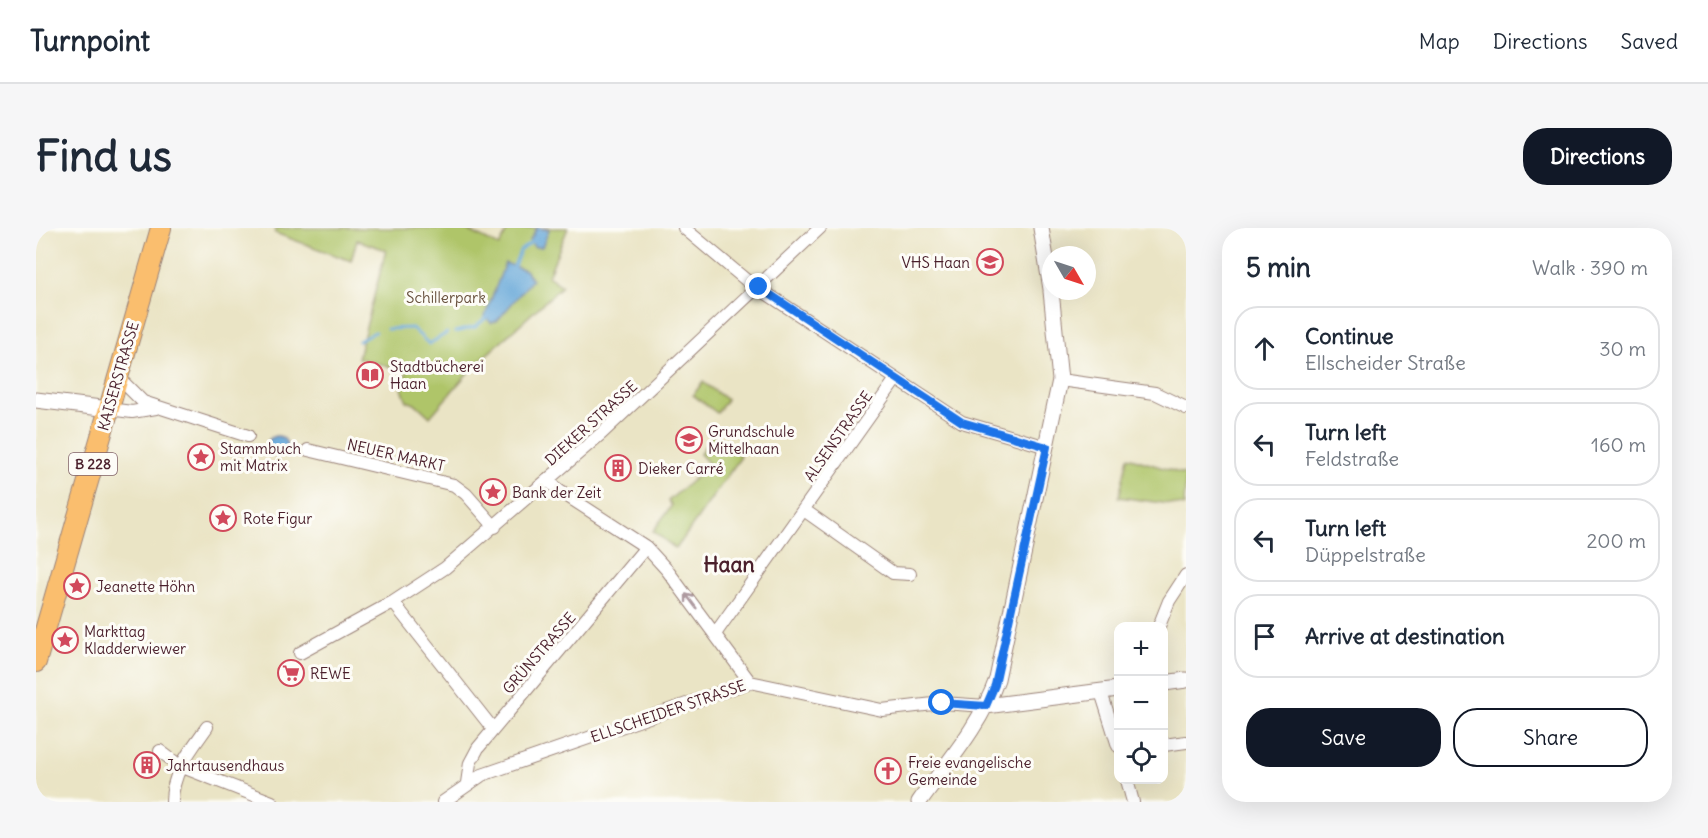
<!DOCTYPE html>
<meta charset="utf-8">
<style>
:root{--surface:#fff;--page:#f6f6f7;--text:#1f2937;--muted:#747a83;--line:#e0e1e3;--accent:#111827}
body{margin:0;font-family:Delius,sans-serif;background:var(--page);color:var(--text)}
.controls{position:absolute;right:18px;bottom:18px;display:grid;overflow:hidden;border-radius:12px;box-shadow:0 6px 24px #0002}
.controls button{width:54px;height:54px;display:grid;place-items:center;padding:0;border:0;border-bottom:2px solid var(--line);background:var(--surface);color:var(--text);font:30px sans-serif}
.compass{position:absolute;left:1006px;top:18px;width:54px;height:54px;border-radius:50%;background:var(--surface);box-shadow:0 6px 24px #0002;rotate:129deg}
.stop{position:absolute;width:18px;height:18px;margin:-14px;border:4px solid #1a73e8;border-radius:50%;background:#fff}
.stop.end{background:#1a73e8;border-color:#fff;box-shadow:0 2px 6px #0008}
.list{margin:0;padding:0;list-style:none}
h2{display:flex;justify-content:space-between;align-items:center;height:78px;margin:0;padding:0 24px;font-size:26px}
h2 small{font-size:20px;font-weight:400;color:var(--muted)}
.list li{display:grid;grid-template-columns:39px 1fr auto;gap:18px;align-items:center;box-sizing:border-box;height:84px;margin:0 12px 12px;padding:0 12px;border:2px solid var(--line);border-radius:24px}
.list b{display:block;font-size:22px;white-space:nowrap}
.list p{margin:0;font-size:20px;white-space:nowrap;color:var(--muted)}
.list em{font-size:20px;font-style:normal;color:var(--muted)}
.actions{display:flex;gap:12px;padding:18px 24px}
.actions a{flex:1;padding:14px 0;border:2px solid var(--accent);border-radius:24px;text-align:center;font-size:21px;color:var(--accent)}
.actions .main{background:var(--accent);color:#fff}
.icon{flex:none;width:33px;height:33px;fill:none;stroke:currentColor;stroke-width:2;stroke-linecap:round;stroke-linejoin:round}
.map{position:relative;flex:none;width:1150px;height:574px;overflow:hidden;border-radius:24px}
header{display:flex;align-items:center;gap:36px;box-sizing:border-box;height:84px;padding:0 30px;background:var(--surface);border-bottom:2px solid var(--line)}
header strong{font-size:28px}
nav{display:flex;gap:33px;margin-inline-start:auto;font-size:21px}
.intro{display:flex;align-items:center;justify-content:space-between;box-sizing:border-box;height:144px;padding:0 36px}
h1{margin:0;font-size:42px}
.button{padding:15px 27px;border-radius:24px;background:var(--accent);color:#fff;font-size:21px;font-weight:700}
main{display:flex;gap:36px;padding:0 36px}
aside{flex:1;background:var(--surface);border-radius:24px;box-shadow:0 6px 24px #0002}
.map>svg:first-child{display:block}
</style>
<header>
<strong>Turnpoint</strong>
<nav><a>Map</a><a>Directions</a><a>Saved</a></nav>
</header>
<div class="intro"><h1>Find us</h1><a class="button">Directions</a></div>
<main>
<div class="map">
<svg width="1150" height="574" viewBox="0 0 1150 574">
<rect width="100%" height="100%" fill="#fdfcf7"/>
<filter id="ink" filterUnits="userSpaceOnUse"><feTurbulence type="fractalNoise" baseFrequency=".0167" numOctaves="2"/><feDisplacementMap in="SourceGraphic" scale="12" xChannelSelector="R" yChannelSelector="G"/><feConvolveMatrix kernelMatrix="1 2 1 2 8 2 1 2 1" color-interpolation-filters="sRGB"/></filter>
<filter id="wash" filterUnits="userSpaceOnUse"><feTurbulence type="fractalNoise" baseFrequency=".008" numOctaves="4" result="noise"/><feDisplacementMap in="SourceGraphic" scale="24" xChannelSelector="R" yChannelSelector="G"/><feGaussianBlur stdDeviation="1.35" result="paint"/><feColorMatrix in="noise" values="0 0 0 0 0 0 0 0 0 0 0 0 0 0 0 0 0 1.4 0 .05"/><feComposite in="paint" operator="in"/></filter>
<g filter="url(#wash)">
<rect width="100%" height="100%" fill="#eae4c5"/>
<path fill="#afc569" stroke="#7c724a" stroke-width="1.5" d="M239,0H427L463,18L473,0H532L512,48L526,58L436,140L394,189L381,177L371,173L366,161L371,143L322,130L350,22L321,12L315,33L239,5Z
M667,154L691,172L681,185L657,167Z
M677,206L703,226L704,230L640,321L617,303L636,277L632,273L674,237L664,226Z
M1092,229L1150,247L1148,278L1083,269Z"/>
<path fill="#64a6d8" stroke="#576282" stroke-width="1.5" d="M501,0L513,2L506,19H498L494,12Z
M469,35L489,42L496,52L461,93L455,95L449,88Z
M231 218a10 10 0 1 1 20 0a10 10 0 1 1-20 0Z"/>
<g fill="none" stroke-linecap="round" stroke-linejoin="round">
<path stroke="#64a6d8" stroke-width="3" d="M478,38L484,23L498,12
M351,101L376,100L393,116L411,105
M419,104L439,99L451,89
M323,113L339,104"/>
</g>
</g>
<g filter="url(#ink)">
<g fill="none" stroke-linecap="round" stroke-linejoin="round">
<defs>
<path id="minor" d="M648,0L710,52L926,194L1011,219
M82,149L107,174L212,208
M1024,152L1119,165L1150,180
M73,181L96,184L120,180
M272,222L418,257L430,266L459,299
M513,253L522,262L610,319L631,342L714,454
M768,282L857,345L874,346
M357,374L457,501
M1123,398L1133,373L1150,347
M679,406L860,151
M264,425L357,374L409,340L566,205L784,0
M1065,464L1082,518
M1128,517L1150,514
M124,523L144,538L236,574
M1091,552L1097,574
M431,555L434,535L442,520L610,319
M136,574C136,544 154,523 171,499
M407,574L446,547L714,454L846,482L906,475L950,478"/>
<path id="tertiary" d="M1005,0L1015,61
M0,172L73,181
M1128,455L1150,452
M950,478L1082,461
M883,574C911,535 945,497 961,451L1024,152L1015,63"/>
<path id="primary" d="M0,434L125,0"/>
</defs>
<use href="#minor" stroke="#9a8278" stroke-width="14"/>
<use href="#tertiary" stroke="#9a8278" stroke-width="17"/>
<use href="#primary" stroke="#9a8278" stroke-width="22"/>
<use href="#minor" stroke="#fff" stroke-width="12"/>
<use href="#tertiary" stroke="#fff" stroke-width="15"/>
<use href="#primary" stroke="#fabe6e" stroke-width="20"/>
</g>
<defs><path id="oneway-shaft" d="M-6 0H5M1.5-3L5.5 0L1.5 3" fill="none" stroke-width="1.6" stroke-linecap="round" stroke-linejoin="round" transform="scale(1.5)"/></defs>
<use stroke="#ae9aa0" href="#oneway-shaft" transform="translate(655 373) rotate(-127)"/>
</g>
<g fill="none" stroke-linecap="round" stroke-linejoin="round" filter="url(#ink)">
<path stroke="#1a73e8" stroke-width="8" d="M723,59L926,194L1011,219L959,457L950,478L906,475"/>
</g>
<defs>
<symbol id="school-ring" viewBox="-11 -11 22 22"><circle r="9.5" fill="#fdfcf7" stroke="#d1495b" stroke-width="1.5"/><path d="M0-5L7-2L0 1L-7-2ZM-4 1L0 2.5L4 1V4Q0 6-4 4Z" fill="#d1495b"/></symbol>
<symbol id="library-ring" viewBox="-11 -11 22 22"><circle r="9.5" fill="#fdfcf7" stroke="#d1495b" stroke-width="1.5"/><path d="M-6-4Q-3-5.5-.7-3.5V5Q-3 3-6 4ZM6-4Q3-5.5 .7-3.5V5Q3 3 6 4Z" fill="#d1495b"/></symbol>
<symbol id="sight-ring" viewBox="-11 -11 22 22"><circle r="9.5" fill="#fdfcf7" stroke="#d1495b" stroke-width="1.5"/><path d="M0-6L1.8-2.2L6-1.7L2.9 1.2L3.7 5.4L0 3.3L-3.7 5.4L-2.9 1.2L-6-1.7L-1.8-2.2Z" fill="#d1495b"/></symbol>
<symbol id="building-ring" viewBox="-11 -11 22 22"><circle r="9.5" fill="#fdfcf7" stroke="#d1495b" stroke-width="1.5"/><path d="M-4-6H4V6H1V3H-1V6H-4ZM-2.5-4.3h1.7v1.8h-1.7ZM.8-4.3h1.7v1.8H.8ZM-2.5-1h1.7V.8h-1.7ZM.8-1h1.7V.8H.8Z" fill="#d1495b"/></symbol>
<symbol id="supermarket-ring" viewBox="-11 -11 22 22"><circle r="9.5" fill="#fdfcf7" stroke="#d1495b" stroke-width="1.5"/><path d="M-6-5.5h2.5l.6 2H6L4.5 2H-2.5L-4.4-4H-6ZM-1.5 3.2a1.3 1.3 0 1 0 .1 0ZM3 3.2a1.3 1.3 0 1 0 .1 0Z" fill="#d1495b"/></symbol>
<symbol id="church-ring" viewBox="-11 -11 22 22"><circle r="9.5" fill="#fdfcf7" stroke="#d1495b" stroke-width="1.5"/><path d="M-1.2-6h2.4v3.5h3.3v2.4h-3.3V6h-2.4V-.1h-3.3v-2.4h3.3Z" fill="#d1495b"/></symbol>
</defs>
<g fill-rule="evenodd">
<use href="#school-ring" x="939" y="19" width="30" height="30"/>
<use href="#library-ring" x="319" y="132" width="30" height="30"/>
<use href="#school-ring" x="638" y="197" width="30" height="30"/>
<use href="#sight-ring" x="150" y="214" width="30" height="30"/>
<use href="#building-ring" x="567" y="225" width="30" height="30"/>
<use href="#sight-ring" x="442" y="249" width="30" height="30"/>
<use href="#sight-ring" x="172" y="275" width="30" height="30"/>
<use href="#sight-ring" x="26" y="343" width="30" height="30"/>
<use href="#sight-ring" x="14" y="397" width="30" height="30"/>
<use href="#supermarket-ring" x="240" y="430" width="30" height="30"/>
<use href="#building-ring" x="96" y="522" width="30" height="30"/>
<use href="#church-ring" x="837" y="528" width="30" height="30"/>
</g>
<g text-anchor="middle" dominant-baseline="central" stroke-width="6" stroke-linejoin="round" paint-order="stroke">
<rect fill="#fdfcf7" stroke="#806168" stroke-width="1.5" x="33" y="225" width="48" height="22" rx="4.5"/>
<g font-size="14" font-weight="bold" fill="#4a1f2b">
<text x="57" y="236">B 228</text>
</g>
<g font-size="15" fill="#4a1f2b" stroke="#fdfcf7" text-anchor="start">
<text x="934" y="34" text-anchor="end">VHS Haan</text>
<text x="354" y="138">Stadtbücherei<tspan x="354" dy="17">Haan</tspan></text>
<text x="672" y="203">Grundschule<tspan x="672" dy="17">Mittelhaan</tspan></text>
<text x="184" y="220">Stammbuch<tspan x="184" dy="17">mit Matrix</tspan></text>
<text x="602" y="240">Dieker Carré</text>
<text x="476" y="264">Bank der Zeit</text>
<text x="207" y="290">Rote Figur</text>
<text x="60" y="358">Jeanette Höhn</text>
<text x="48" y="403">Markttag<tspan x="48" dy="17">Kladderwiewer</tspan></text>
<text x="274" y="445">REWE</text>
<text x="872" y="534">Freie evangelische<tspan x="872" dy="17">Gemeinde</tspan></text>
<text x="130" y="537">Jahrtausendhaus</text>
</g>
<g font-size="15" fill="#68513e" stroke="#fdfcf7">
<text x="410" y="69">Schillerpark</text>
</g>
<g font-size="15" fill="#4a1f2b" stroke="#fdfcf7">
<text transform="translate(82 148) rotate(-74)">KAISERSTRASSE</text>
<text transform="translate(555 195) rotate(-42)">DIEKER STRASSE</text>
<text transform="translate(802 208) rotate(-55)">ALSENSTRASSE</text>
<text transform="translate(360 227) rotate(13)">NEUER MARKT</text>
<text transform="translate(503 425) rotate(-49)">GRÜNSTRASSE</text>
<text transform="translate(632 483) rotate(-19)">ELLSCHEIDER STRASSE</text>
</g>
<g font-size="21" font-weight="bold" fill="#4a1f2b" stroke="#fdfcf7">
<text x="693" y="336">Haan</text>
</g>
</g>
</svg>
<div class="controls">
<button>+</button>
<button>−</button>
<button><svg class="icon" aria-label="locate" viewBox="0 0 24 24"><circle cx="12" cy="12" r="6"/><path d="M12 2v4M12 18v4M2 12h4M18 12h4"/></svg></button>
</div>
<svg class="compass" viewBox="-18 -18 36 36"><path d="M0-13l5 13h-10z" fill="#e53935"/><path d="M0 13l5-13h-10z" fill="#747a83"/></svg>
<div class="stop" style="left:906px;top:475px"></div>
<div class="stop end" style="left:723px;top:59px"></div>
</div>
<aside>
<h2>5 min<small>Walk · 390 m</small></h2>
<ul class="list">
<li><svg class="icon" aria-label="ahead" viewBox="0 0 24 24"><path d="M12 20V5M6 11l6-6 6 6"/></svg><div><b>Continue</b><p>Ellscheider Straße</p></div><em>30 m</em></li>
<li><svg class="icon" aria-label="left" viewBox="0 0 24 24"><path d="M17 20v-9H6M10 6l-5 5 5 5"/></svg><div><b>Turn left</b><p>Feldstraße</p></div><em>160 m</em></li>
<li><svg class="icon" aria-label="left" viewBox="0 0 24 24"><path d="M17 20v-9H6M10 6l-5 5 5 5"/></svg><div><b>Turn left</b><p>Düppelstraße</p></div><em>200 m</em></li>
<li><svg class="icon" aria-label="arrive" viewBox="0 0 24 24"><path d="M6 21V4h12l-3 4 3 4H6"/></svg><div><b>Arrive at destination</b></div></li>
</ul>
<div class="actions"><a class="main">Save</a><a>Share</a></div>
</aside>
</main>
